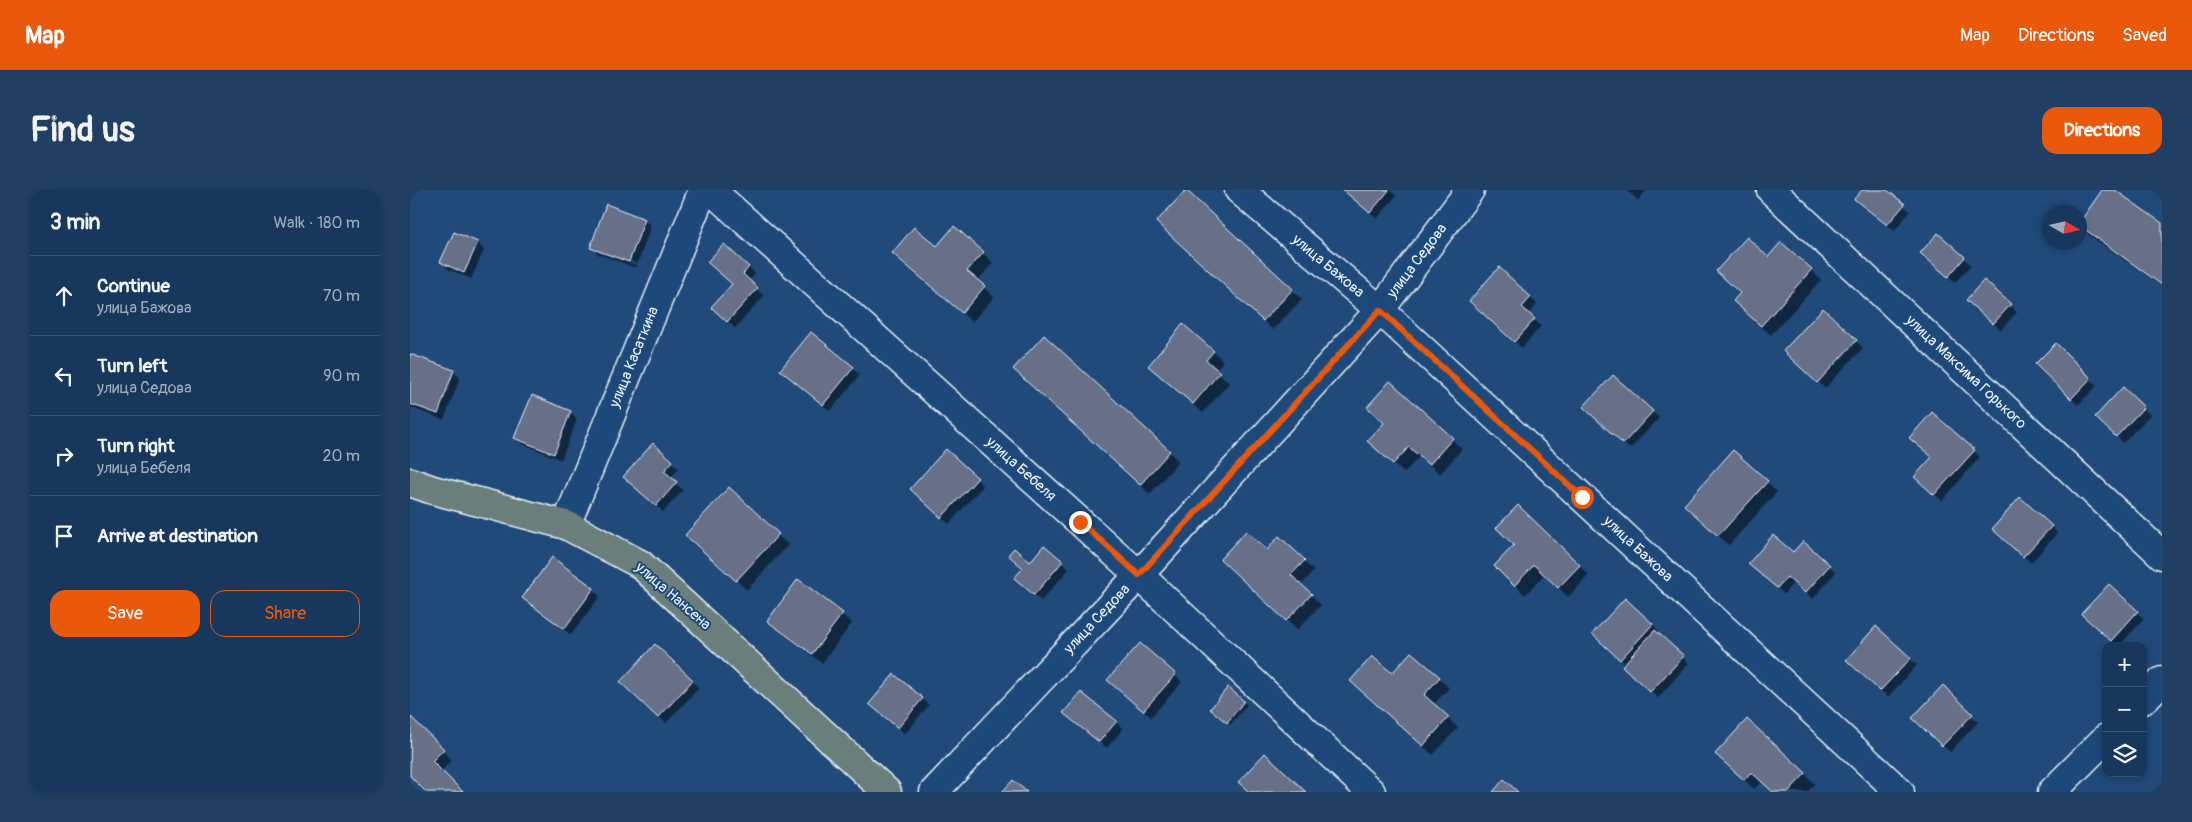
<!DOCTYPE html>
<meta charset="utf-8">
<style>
:root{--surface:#17385c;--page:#203f62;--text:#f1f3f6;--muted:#9eacbb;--line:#365272;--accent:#ea580c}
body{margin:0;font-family:Pangolin,sans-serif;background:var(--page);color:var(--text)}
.controls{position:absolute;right:15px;bottom:15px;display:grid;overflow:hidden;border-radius:10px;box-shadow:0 2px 8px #0003}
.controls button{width:45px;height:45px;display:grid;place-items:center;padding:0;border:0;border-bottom:1px solid var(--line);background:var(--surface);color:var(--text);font:25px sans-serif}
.compass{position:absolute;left:1632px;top:15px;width:45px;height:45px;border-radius:50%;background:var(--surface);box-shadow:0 2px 8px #0003;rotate:99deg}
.stop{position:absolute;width:15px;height:15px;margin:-11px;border:4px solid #ea580c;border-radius:50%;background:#fff}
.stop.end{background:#ea580c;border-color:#fff;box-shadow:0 1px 5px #0008}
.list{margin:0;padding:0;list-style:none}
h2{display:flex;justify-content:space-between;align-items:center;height:65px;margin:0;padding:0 20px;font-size:21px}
h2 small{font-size:16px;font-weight:400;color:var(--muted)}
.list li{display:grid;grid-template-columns:32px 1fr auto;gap:15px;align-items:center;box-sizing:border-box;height:80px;padding:0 20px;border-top:1px solid var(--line)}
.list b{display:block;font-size:19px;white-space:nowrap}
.list p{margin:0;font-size:16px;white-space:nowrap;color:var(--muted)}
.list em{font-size:16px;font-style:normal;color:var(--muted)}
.actions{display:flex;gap:10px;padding:15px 20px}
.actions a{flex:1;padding:11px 0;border:1px solid var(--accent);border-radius:15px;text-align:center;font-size:18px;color:var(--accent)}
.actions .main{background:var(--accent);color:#fff}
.icon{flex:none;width:28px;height:28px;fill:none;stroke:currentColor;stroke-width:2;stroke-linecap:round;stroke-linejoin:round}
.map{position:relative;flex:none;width:1752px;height:602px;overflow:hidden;border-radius:15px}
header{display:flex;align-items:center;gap:30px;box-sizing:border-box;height:70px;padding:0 25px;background:var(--accent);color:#fff}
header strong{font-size:24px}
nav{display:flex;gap:28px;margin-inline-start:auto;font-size:18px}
.intro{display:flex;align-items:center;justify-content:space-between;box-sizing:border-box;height:120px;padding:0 30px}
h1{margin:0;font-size:35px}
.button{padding:12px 22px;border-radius:15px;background:var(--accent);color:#fff;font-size:18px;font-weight:700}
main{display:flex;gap:30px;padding:0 30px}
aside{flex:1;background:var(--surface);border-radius:15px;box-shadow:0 2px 8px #0003}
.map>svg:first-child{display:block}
</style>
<header>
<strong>Map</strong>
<nav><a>Map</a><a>Directions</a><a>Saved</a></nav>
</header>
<div class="intro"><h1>Find us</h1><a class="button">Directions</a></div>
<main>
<aside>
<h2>3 min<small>Walk · 180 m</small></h2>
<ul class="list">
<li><svg class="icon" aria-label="ahead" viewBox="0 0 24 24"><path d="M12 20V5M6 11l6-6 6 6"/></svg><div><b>Continue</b><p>улица Бажова</p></div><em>70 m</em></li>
<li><svg class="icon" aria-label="left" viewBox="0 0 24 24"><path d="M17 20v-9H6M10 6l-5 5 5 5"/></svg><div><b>Turn left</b><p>улица Седова</p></div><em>90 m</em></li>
<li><svg class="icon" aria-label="right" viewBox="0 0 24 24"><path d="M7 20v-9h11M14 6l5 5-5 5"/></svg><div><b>Turn right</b><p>улица Бебеля</p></div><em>20 m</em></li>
<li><svg class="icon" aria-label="arrive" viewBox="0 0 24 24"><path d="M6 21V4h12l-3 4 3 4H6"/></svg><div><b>Arrive at destination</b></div></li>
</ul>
<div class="actions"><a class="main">Save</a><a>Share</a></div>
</aside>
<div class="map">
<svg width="1752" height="602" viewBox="0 0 1752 602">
<rect width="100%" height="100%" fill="#1f4a7a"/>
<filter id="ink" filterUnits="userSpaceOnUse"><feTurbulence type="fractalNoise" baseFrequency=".02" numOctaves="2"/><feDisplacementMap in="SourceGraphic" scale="10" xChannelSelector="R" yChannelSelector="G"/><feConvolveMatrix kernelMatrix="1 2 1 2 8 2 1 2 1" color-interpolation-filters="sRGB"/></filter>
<g filter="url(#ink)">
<path fill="#0007" fill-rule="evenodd" d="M933,0H980L986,6L967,29Z
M1216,0H1237L1228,10Z
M1453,0H1475L1500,21L1485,41L1453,16Z
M1694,0H1703L1752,35V96L1679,45L1670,35Z
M234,30L241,36L226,78L188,64L182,58ZM188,59L226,73L225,75L188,62Z
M758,41L882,100L892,109L863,140Z
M45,43L68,53L74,60L61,89L38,79L32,72Z
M1528,45L1561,75L1545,93L1519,70Z
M527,58L573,63L583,73L567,91L584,107L562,132L484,63Z
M1358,68L1401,80L1411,90L1361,145L1334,121Z
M339,77L345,84L339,91L354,106L325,138L303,117Z
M1089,79L1127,114L1119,124L1131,136L1112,158L1067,118Z
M1574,92L1607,122L1591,140L1564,117Z
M402,144L450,185L420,221L378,186Z
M634,147L769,271L740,304L615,189Z
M1446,151L1453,158L1415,198L1382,168Z
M1646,155L1687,196L1668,215L1627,174Z
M803,161L813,171L806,180L819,193L793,223L740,176Z
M0,165L43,181L50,188L34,230L0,217Z
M980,193L1052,259L1030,284L1010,266L994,283L969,261Z
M1713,199L1740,225L1713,253L1687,227Z
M160,222L167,229L151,270L113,254L106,248Z
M1242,222L1249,228L1220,259L1182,224Z
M243,255L269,279L260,288L273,300L253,322L222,294Z
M1564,261L1570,267L1532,311L1512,294Z
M567,289L573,296L539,334L508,306Z
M1357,292L1367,302L1319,355L1285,325Z
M319,299L378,355L337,400L287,354Z
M1108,316L1179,385L1158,407L1135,384L1115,405L1086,376L1106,356Z
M1641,336L1647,343L1621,373L1591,345Z
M869,348L904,381L891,395L911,415L887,440L822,378L857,361Z
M634,357L659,379L631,411L613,395L620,374Z
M1383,364L1419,376L1426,382L1403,409L1384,392L1374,404L1347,380Z
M143,368L190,406L161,445L114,408Z
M1699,396L1734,429L1709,456H1707L1679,431Z
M1215,410L1243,435L1249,441L1247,443L1279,473L1248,508L1221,483L1216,474L1190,451Z
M432,424L442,433L412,473L368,440L359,430Z
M1500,469L1507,475L1478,507L1444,476Z
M765,485L772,492L741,527L706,496Z
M982,485L1029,488L1039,498L1023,515L1048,538L1023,565L952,501Z
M282,491L289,498L256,533L218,499Z
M1533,497L1568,532L1540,562L1504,528Z
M818,499L837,515L820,535L804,522Z
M512,509L519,515L495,544L468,520Z
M1,529L42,570L31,581L51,602H17L0,585Z
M662,530L706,532L713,539L697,558Z
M1317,574L1395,584L1405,594L1397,602H1364L1352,591L1344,599Z"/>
<path fill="#676f88" stroke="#e8f1f8" d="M776,0L883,99L853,131L746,32Z
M933,0H979L960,23Z
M1452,0H1477L1495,14L1477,35L1444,9Z
M1692,0H1705L1752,33V95L1670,36V32Z
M196,14L235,29L219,72L180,58Z
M544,36L574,62L557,81L575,96L552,123L482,63L504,37L527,56Z
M44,42L68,52L54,83L30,72Z
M1528,43L1555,67L1538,87L1510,63Z
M1337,47L1358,67L1371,52L1402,79L1351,136L1323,111L1330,103L1306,81Z
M314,54L339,77L333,84L348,98L317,132L301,117L322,94L297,72Z
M1089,77L1121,107L1112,117L1125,129L1104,152L1059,111Z
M1574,90L1601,114L1583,134L1556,110Z
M1413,118L1447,150L1407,193L1373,161Z
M773,134L804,161L796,170L810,182L783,214L738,176Z
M401,142L444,177L413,215L370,180Z
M634,145L760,261L730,295L603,179Z
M1646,153L1681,188L1661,209L1625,174Z
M0,164L44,180L28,224L0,214Z
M1203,185L1243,221L1213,254L1173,217Z
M980,191L1043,248L1019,275L999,257L983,274L957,251L974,233L957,217Z
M1713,197L1734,217L1706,247L1685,227Z
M122,205L161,221L144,264L104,248Z
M1522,222L1565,260L1524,305L1504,287L1522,267L1499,248Z
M243,253L263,271L254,281L267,292L246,316L213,287Z
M536,259L568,288L531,328L500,299Z
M1323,260L1358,291L1308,346L1274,315Z
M319,297L369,344L326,391L275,345Z
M1610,307L1642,336L1613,367L1582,339Z
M1108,315L1170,375L1148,398L1124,375L1104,396L1084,376L1104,355L1086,338Z
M836,341L857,360L869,346L895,370L881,385L902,404L876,431L810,369Z
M1363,345L1383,362L1393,351L1420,375L1395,403L1377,387L1367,398L1338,374Z
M634,355L653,371L624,405L604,388L613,378L598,365L604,358L620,372Z
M142,367L184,398L154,439L112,408Z
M388,389L433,423L402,464L357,431Z
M1699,394L1728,421L1701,451L1671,424Z
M1215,408L1243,434L1210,470L1182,444Z
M1466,436L1501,468L1470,501L1436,470Z
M1245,440L1274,466L1240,502L1212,476Z
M730,453L766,484L733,521L697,490Z
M245,454L283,490L248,528L210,492Z
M1001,462L1030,487L1014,505L1039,527L1013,556L940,491L962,466L982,483Z
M484,484L513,508L488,538L459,514Z
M1533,495L1563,524L1532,556L1502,528Z
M818,497L834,511L817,533L800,519Z
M671,502L707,531L689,552L653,523Z
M1,527L34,559L22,571L53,602H16L0,586Z
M1337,529L1396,583L1378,602H1363L1341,582L1334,590L1305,564Z
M855,563L896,602H839L828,592Z
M1094,589L1108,602H1083Z
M603,590L617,602H592Z"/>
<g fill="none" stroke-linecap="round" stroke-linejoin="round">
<defs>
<path id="minor" d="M301,0L729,385L961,602
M829,0L970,120L1490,602
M1361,0L1752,365
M156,335L293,0
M1733,510L1752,491
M524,602L729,385L970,120L1060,0
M1642,602L1696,548"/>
<path id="major" d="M0,292L23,300L156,335L230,374L477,602"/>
</defs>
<use href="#minor" stroke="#e8f1f8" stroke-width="31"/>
<use href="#major" stroke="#e8f1f8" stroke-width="31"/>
<use href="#minor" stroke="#1f4a7a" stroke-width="28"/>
<use href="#major" stroke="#6a7f7c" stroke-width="28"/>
</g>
</g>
<g fill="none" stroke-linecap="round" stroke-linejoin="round" filter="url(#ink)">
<path stroke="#ea580c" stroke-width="6" d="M670,332L729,385L970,120L1172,307"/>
</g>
<g text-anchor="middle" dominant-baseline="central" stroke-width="4" stroke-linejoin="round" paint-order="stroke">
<g font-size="15" fill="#e8f1f8" stroke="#1f4a7a">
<text transform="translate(1007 71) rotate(-53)">улица Седова</text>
<text transform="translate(918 76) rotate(40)">улица Бажова</text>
<text transform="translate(224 167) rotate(-68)">улица Касаткина</text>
<text transform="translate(1556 182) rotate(43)">улица Максима Горького</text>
<text transform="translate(611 279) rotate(42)">улица Бебеля</text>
<text transform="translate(1228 359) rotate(43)">улица Бажова</text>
<text transform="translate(263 406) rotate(41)">улица Нансена</text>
<text transform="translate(687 429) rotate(-47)">улица Седова</text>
</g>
</g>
</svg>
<div class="controls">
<button>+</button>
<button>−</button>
<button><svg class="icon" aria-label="layers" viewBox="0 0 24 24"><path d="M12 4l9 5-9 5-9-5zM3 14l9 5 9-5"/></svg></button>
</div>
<svg class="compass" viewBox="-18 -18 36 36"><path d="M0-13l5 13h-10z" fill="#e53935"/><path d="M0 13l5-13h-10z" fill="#9eacbb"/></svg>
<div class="stop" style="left:1172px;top:307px"></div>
<div class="stop end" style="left:670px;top:332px"></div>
</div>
</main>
